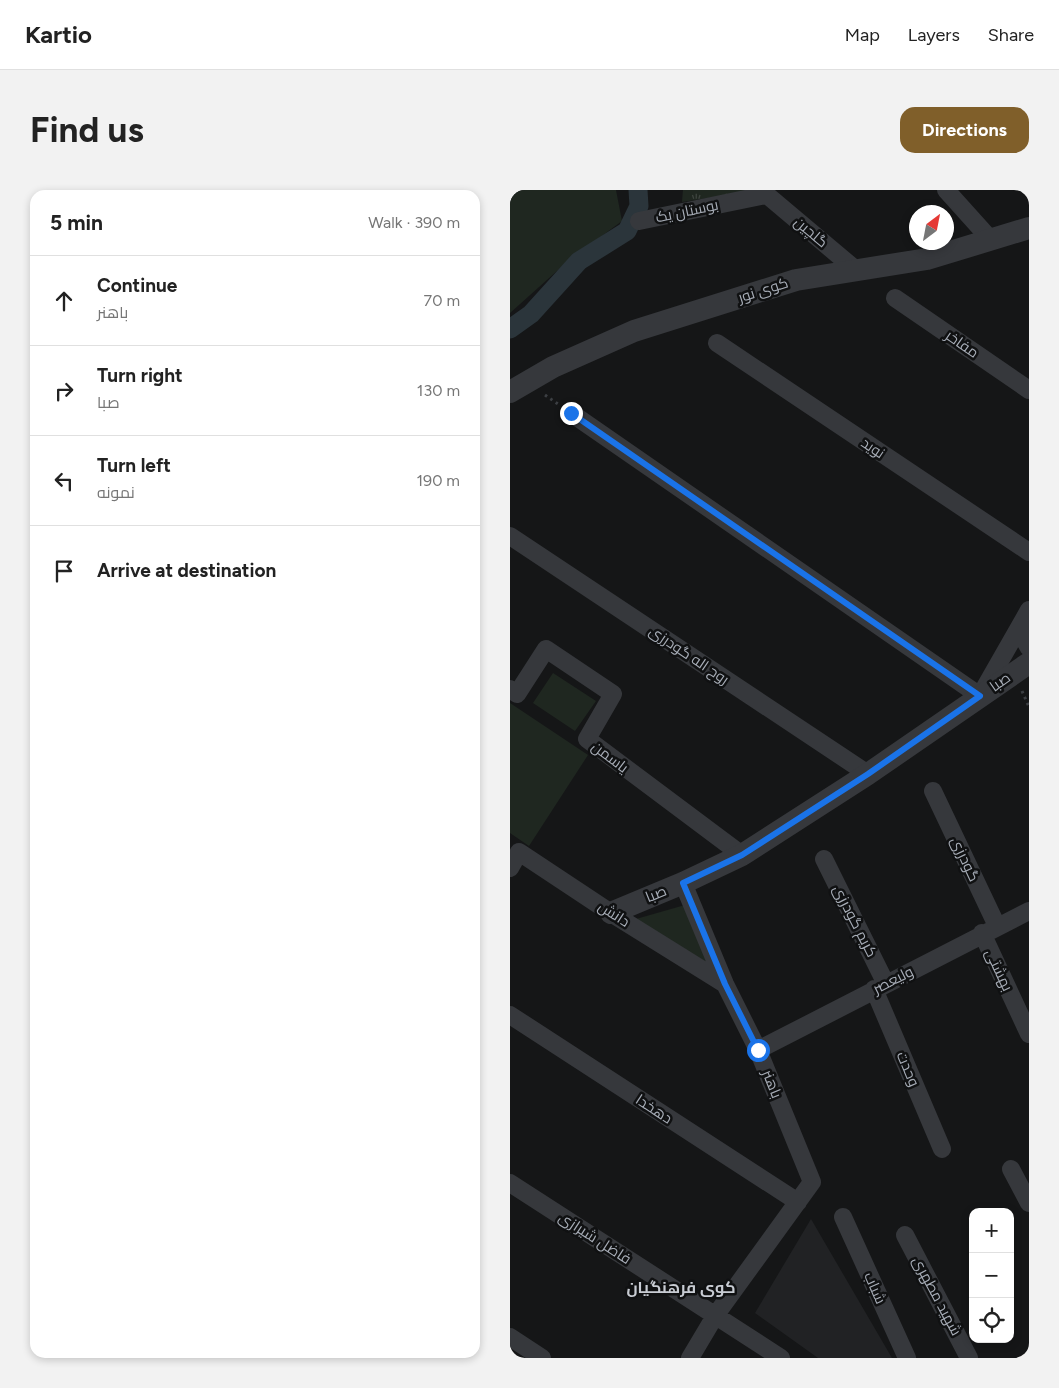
<!DOCTYPE html>
<meta charset="utf-8">
<style>
:root{--surface:#fff;--page:#f2f2f2;--text:#222;--muted:#767676;--line:#e0e0e0;--accent:#805f2a}
body{margin:0;font-family:Figtree,Cairo,sans-serif;background:var(--page);color:var(--text)}
.controls{position:absolute;right:15px;bottom:15px;display:grid;overflow:hidden;border-radius:10px;box-shadow:0 2px 8px #0003}
.controls button{width:45px;height:45px;display:grid;place-items:center;padding:0;border:0;border-bottom:1px solid var(--line);background:var(--surface);color:var(--text);font:25px sans-serif}
.compass{position:absolute;left:399px;top:15px;width:45px;height:45px;border-radius:50%;background:var(--surface);box-shadow:0 2px 8px #0003;rotate:32deg}
.stop{position:absolute;width:15px;height:15px;margin:-11px;border:4px solid #1a73e8;border-radius:50%;background:#fff}
.stop.end{background:#1a73e8;border-color:#fff;box-shadow:0 1px 5px #0008}
.list{margin:0;padding:0;list-style:none}
h2{display:flex;justify-content:space-between;align-items:center;height:65px;margin:0;padding:0 20px;font-size:21px}
h2 small{font-size:16px;font-weight:400;color:var(--muted)}
.list li{display:grid;grid-template-columns:32px 1fr auto;gap:15px;align-items:center;box-sizing:border-box;height:90px;padding:0 20px;border-top:1px solid var(--line)}
.list b{display:block;font-size:19px;white-space:nowrap}
.list p{margin:0;font-size:16px;white-space:nowrap;color:var(--muted)}
.list em{font-size:16px;font-style:normal;color:var(--muted)}
.icon{flex:none;width:28px;height:28px;fill:none;stroke:currentColor;stroke-width:2;stroke-linecap:round;stroke-linejoin:round}
.map{position:relative;flex:none;width:519px;height:1168px;overflow:hidden;border-radius:15px}
header{display:flex;align-items:center;gap:30px;box-sizing:border-box;height:70px;padding:0 25px;background:var(--surface);border-bottom:1px solid var(--line)}
header strong{font-size:24px}
nav{display:flex;gap:28px;margin-inline-start:auto;font-size:18px}
.intro{display:flex;align-items:center;justify-content:space-between;box-sizing:border-box;height:120px;padding:0 30px}
h1{margin:0;font-size:35px}
.button{padding:12px 22px;border-radius:15px;background:var(--accent);color:#fff;font-size:18px;font-weight:700}
main{display:flex;gap:30px;padding:0 30px}
aside{flex:1;background:var(--surface);border-radius:15px;box-shadow:0 2px 8px #0003}
.map>svg:first-child{display:block}
</style>
<header>
<strong>Kartio</strong>
<nav><a>Map</a><a>Layers</a><a>Share</a></nav>
</header>
<div class="intro"><h1>Find us</h1><a class="button">Directions</a></div>
<main>
<aside>
<h2>5 min<small>Walk · 390 m</small></h2>
<ul class="list">
<li><svg class="icon" aria-label="ahead" viewBox="0 0 24 24"><path d="M12 20V5M6 11l6-6 6 6"/></svg><div><b>Continue</b><p>باهنر</p></div><em>70 m</em></li>
<li><svg class="icon" aria-label="right" viewBox="0 0 24 24"><path d="M7 20v-9h11M14 6l5 5-5 5"/></svg><div><b>Turn right</b><p>صبا</p></div><em>130 m</em></li>
<li><svg class="icon" aria-label="left" viewBox="0 0 24 24"><path d="M17 20v-9H6M10 6l-5 5 5 5"/></svg><div><b>Turn left</b><p>نمونه</p></div><em>190 m</em></li>
<li><svg class="icon" aria-label="arrive" viewBox="0 0 24 24"><path d="M6 21V4h12l-3 4 3 4H6"/></svg><div><b>Arrive at destination</b></div></li>
</ul>
</aside>
<div class="map">
<svg width="519" height="1168" viewBox="0 0 519 1168">
<defs>
<pattern id="park-tufts" width="24" height="20" patternUnits="userSpaceOnUse" patternTransform="scale(1.25)"><rect width="24" height="20" fill="#1f2720"/><path d="M3 7l-1-3M5 7V3M7 7l1-3M15 17l-1-3M17 17v-4M19 17l1-3" fill="none" stroke="#3d443e"/></pattern>
</defs>
<rect width="100%" height="100%" fill="#151617"/>
<path fill="#212224" d="M301,1029L382,1168H308L245,1123Z"/>
<path fill="#1f2720" d="M0,0H106L112,31L58,71L0,123Z
M43,483L86,511L65,541L23,513Z
M0,513L78,565L19,656L0,643Z
M175,715L198,773L126,729Z"/>
<path fill="url(#park-tufts)" d="M173,0H242L243,1L172,12Z"/>
<g fill="none" stroke-linecap="round" stroke-linejoin="round">
<path stroke="#2b353b" stroke-width="19" d="M0,139L21,124L69,71L117,41L129,16L128,0"/>
<path stroke="#3c3f43" stroke-width="3" stroke-dasharray="2.5 4" stroke-linecap="butt" d="M35,205L48,214
M512,501L519,517"/>
<path stroke="#36383c" stroke-width="18" d="M251,0L346,80
M436,0L481,50
M129,31L255,5
M385,108L519,200
M207,153L519,362
M61,223L470,506L519,420
M0,346L358,584
M511,434L512,446L519,458
M0,499L7,504L36,459L103,504L77,549L232,665
M423,601L487,736
M314,669L376,794
M0,678L9,662L101,723L215,794
M173,693L215,794L248,860L302,992L205,1126L180,1168
M472,743L519,844
M364,799L432,959
M0,825L288,1012
M248,860L519,721
M501,979L519,1013
M0,993L271,1168
M333,1027L397,1168
M395,1045L459,1168
M0,1147L32,1168"/>
<path stroke="#36383c" stroke-width="22" d="M0,202L43,177L124,141L286,90L417,69L519,38
M101,723L173,693L232,665L358,584L519,473"/>
</g>
<g fill="none" stroke-linecap="round" stroke-linejoin="round">
<path stroke="#1a73e8" stroke-width="6" d="M61,223L470,506L358,584L232,665L173,693L215,794L248,860"/>
</g>
<g text-anchor="middle" dominant-baseline="central" stroke-width="5" stroke-linejoin="round" paint-order="stroke">
<g font-size="15" fill="#a7adb7" stroke="#101112">
<text transform="translate(177 21) rotate(-12)">بوستان یک</text>
<text transform="translate(301 42) rotate(40)">گلچین</text>
<text transform="translate(253 100) rotate(-18)">کوی نور</text>
<text transform="translate(452 154) rotate(35)">مفاخر</text>
<text transform="translate(363 258) rotate(34)">نوید</text>
<text transform="translate(179 465) rotate(34)">روح اله گودرزی</text>
<text transform="translate(490 492) rotate(-35)">صبا</text>
<text transform="translate(100 567) rotate(37)">یاسمن</text>
<text transform="translate(455 669) rotate(65)">گودرزی</text>
<text transform="translate(146 704) rotate(-22)">صبا</text>
<text transform="translate(104 724) rotate(33)">دانش</text>
<text transform="translate(345 731) rotate(63)">کریم گودرزی</text>
<text transform="translate(489 780) rotate(65)">بهشتی</text>
<text transform="translate(383 790) rotate(-27)">ولیعصر</text>
<text transform="translate(398 879) rotate(67)">وحدت</text>
<text transform="translate(262 894) rotate(68)">باهنر</text>
<text transform="translate(144 919) rotate(33)">دهخدا</text>
<text transform="translate(85 1048) rotate(33)">فاضل شیرازی</text>
<text transform="translate(365 1098) rotate(66)">شباب</text>
<text transform="translate(427 1106) rotate(62)">شهید مطهری</text>
</g>
<g font-size="16" font-weight="bold" fill="#c8ccd3" stroke="#101112">
<text x="171" y="1097">کوی فرهنگیان</text>
</g>
</g>
</svg>
<div class="controls">
<button>+</button>
<button>−</button>
<button><svg class="icon" aria-label="locate" viewBox="0 0 24 24"><circle cx="12" cy="12" r="6"/><path d="M12 2v4M12 18v4M2 12h4M18 12h4"/></svg></button>
</div>
<svg class="compass" viewBox="-18 -18 36 36"><path d="M0-13l5 13h-10z" fill="#e53935"/><path d="M0 13l5-13h-10z" fill="#767676"/></svg>
<div class="stop" style="left:248px;top:860px"></div>
<div class="stop end" style="left:61px;top:223px"></div>
</div>
</main>
